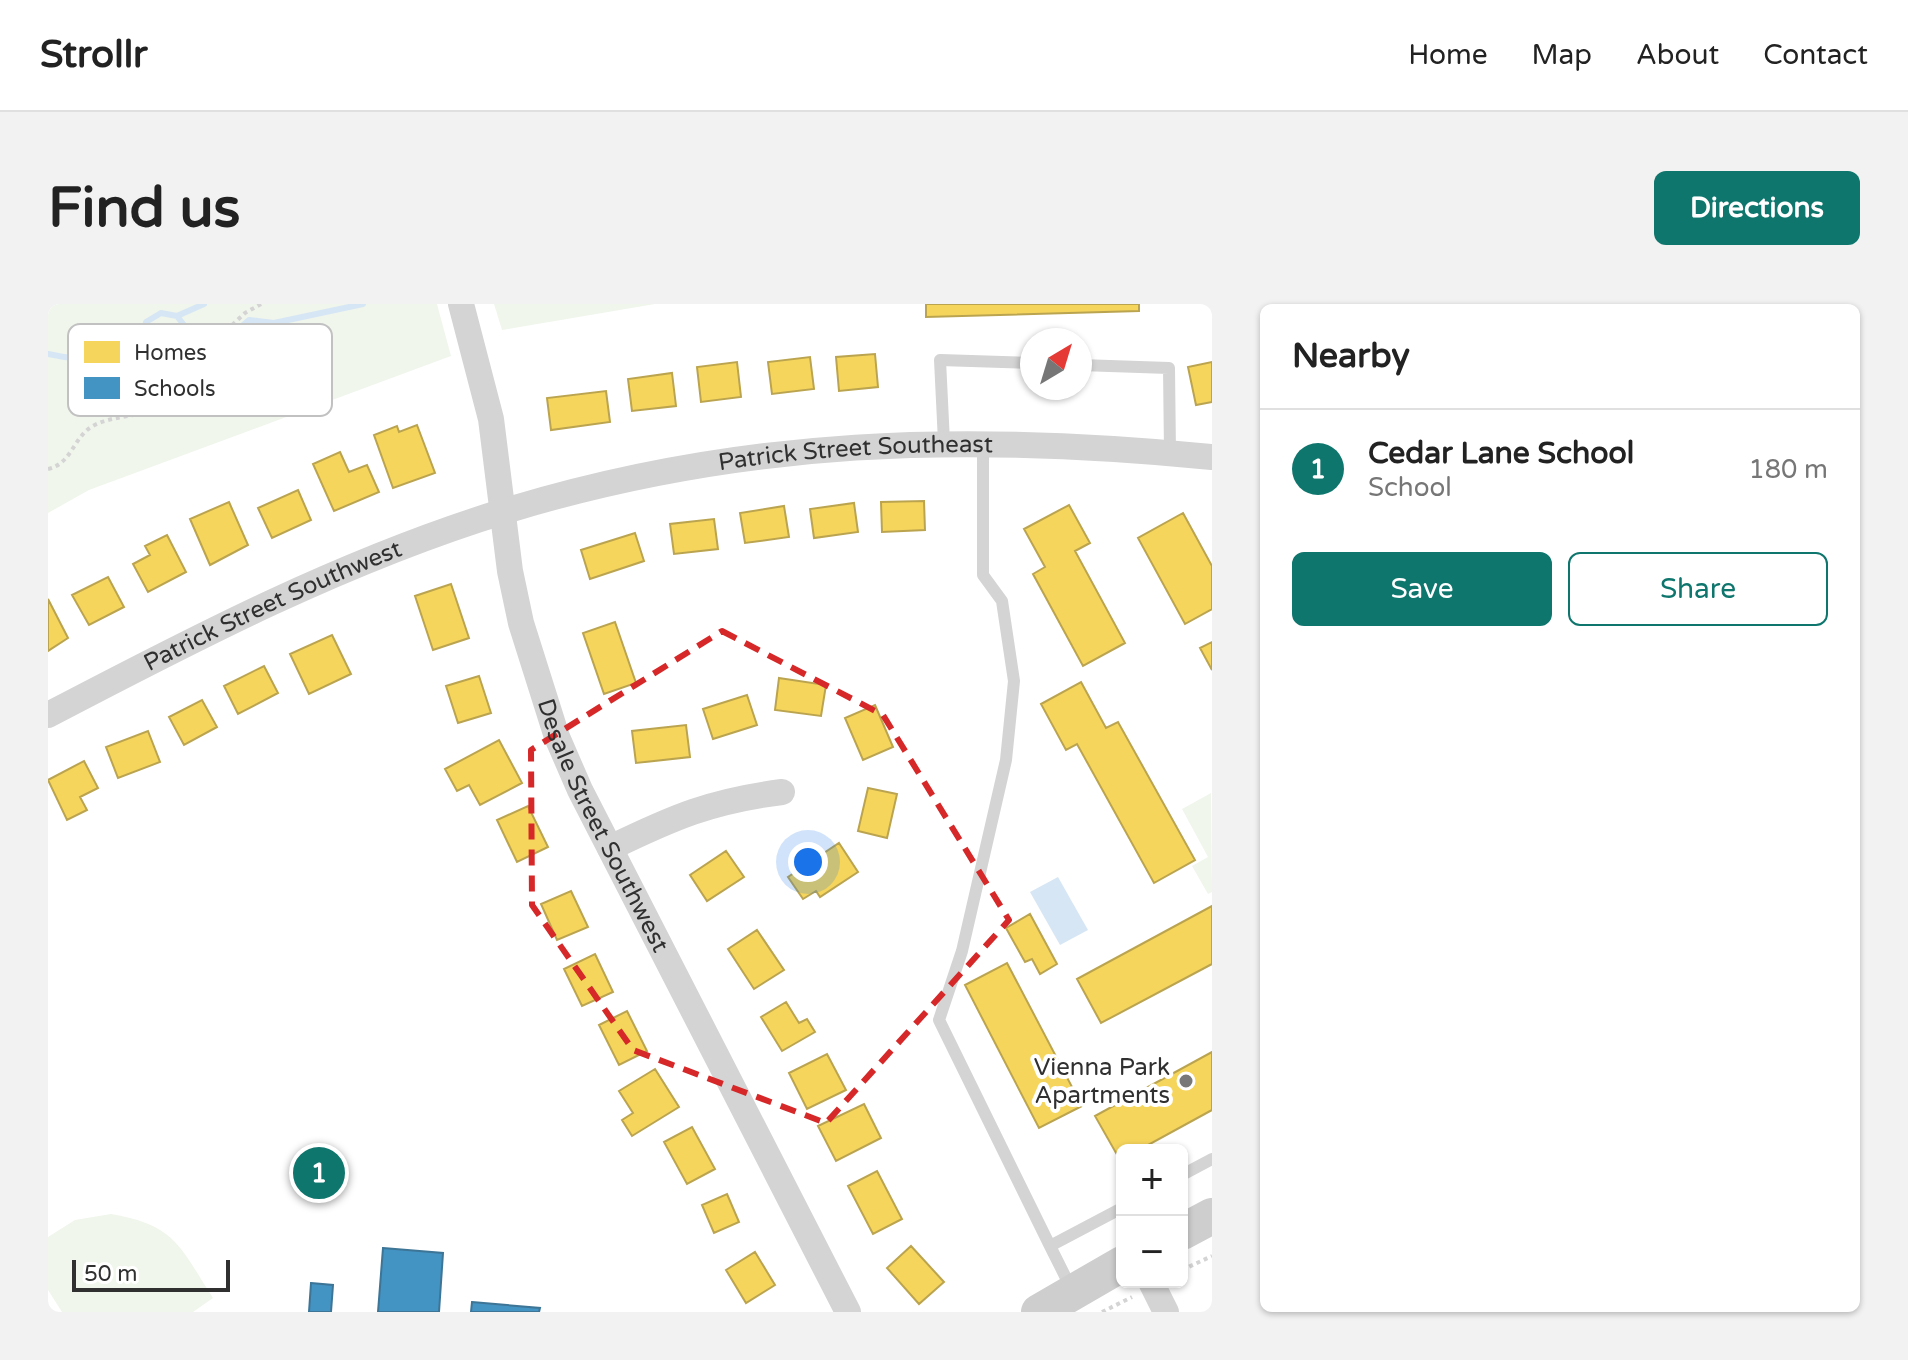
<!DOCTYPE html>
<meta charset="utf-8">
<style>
:root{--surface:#fff;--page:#f2f2f2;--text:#222;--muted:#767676;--line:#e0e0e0;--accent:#0f766e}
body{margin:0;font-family:"Varela Round",sans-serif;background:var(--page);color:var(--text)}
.controls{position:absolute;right:24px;bottom:24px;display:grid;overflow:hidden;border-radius:12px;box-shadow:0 2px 6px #0004}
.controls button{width:72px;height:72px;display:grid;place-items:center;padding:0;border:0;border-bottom:2px solid var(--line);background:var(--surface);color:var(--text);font:40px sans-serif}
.compass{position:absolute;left:972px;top:24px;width:72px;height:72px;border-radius:50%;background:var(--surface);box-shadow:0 2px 6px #0004;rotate:38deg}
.scale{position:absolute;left:24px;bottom:20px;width:158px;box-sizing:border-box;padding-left:8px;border:4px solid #303030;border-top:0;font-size:22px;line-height:28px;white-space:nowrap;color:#303030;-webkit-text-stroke:6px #fff;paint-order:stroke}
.you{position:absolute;left:760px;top:558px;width:28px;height:28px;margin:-20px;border:6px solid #fff;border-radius:50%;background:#1a73e8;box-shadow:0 0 0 12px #1a73e833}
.badge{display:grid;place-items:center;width:52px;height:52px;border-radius:50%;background:var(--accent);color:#fff;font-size:26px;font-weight:700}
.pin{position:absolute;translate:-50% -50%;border:4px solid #fff;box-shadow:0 2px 8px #0006}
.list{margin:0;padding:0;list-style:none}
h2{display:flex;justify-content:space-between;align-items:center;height:104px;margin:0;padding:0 32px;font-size:34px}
h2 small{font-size:26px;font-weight:400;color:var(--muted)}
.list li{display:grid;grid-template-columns:52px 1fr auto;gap:24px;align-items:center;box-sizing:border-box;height:120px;padding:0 32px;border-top:2px solid var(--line)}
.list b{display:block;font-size:30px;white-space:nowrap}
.list p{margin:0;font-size:26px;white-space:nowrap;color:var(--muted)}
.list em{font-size:26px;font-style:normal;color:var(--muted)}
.actions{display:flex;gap:16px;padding:24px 32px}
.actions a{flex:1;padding:18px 0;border:2px solid var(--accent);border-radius:12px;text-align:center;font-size:28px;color:var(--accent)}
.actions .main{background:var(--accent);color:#fff}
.map{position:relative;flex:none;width:1164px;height:1008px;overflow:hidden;border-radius:12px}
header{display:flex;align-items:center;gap:48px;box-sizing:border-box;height:112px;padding:0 40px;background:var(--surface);border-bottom:2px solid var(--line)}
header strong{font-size:38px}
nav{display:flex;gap:44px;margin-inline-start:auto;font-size:28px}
.intro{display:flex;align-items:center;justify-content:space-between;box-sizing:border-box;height:192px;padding:0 48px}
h1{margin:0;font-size:56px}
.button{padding:20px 36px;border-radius:12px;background:var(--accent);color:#fff;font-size:28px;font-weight:700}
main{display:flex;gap:48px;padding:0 48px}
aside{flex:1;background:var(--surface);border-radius:12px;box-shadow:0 2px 6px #0004}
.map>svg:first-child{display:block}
</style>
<header>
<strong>Strollr</strong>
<nav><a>Home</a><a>Map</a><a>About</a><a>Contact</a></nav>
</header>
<div class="intro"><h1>Find us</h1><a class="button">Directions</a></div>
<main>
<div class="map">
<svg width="1164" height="1008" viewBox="0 0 1164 1008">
<rect width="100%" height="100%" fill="#fff"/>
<path fill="#f0f6ec" d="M5,0H389L403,52L41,186L0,209V6Z
M446,0H607L454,26Z
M1163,489L1164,588L1160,590L1144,562L1160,553L1134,505Z
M63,910C128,921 132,943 165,994L145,1008H14L0,986V933L27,916Z"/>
<path fill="#d7e6f4" d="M1010,573L1040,626L1012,641L982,588Z"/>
<path fill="#f6d55c" stroke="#bba44f" stroke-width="2" d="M878,0H1091V7L878,13Z
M827,50L830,83L791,87L788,53Z
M762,53L766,85L724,90L720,58Z
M689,58L693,93L653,98L649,63Z
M1164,58V98L1148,101L1140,63Z
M624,69L628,102L584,107L580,75Z
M558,87L562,118L503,126L499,94Z
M369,121L387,169L345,184L326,131L349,122L351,128Z
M292,148L301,168L319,161L331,188L286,207L265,160Z
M250,186L263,216L224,234L210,204Z
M876,197L877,226L834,228L833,198Z
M181,198L200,241L162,261L142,215Z
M806,199L810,228L766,234L762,205Z
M1021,201L1042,239L1027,247L1077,339L1035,362L985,270L997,263L976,225Z
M736,202L741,233L697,239L692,209Z
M1135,209L1164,262V305L1137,320L1090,234Z
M666,215L670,245L626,250L622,220Z
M587,229L596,257L542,275L533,246Z
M119,231L138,268L100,288L85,260L102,251L97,242Z
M60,273L76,303L41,321L24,291Z
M403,280L421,334L385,346L367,292Z
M0,295L20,334L0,347Z
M567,318L588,379L556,390L535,329Z
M284,331L303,370L261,390L242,350Z
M1164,338V366L1152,344Z
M216,362L230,389L190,410L176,382Z
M431,372L443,409L410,419L398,382Z
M731,374L778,381L773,412L727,406Z
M1033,378L1058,424L1070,418L1147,556L1106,579L1029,440L1018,446L993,400Z
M699,391L709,421L665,435L655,405Z
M154,396L169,423L136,441L121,413Z
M827,401L845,443L815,456L797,414Z
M638,421L642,453L588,459L584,427Z
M100,427L112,458L70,474L58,443Z
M451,436L474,479L432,501L421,481L409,487L397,465Z
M36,457L50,484L32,493L39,506L19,516L0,476Z
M820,484L849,490L839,534L810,527Z
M480,502L500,543L469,558L449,516Z
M791,539L810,568L772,593L768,587L755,595L740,573Z
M678,547L696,573L659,597L642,571Z
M523,587L540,623L509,636L493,600Z
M1164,602V660L1053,719L1029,675Z
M982,610L1009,660L992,670L984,655L977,658L958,624Z
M709,626L736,666L706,685L680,645Z
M547,650L565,688L534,702L516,665Z
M959,659L1034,802L991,824L917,681Z
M738,698L751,719L759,715L767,728L734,747L713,713Z
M579,707L599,747L571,761L551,721Z
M1164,748V806L1091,846H1074L1072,856L1047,812Z
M779,750L798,786L759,805L741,769Z
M607,765L631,803L584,832L574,816L585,809L571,787Z
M816,800L833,834L788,857L770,822Z
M644,823L667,865L639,880L616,838Z
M829,867L854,915L825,930L800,882Z
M679,890L691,918L666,929L654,901Z
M863,942L896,978L871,1000L839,964Z
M707,948L727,981L698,999L678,966Z"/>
<path fill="#4393c3" stroke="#3d7597" stroke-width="2" d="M335,944L395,949L391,1008H330Z
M263,979L285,981L283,1008H261Z
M424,998L492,1004L491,1008H423Z"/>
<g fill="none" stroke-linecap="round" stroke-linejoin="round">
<path stroke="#d7e6f4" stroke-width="6" d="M129,12L145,33L172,41L201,16L226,19L315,0
M0,50C32,58 93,58 98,18L113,9L129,12L156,0"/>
<path stroke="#d4d4d4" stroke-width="4" stroke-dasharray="4 4" stroke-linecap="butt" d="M0,165C23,160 25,135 43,123C58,114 73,114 90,110C112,105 133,90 152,79L168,36L197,9L213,0
M1134,966L1164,952
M1054,1008L1084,993"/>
<path stroke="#d4d4d4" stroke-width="12" d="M1032,61L1121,64L1122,149
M896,138L892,56L984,59
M935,140V271L954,297L966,377L958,456L914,647L891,716L1002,942L1074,904
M1134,871L1164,855
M1002,942L1024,986"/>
<g stroke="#d4d4d4" stroke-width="26">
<path id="s1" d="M413,0L443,115L462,267L473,319L509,433L532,486L800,1008"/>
<path id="s2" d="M0,411C147,334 297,256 457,207C695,134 918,129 1164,153"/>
<path d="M562,544C626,513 663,497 734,488"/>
<path d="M1103,978L1118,1008"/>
</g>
<path stroke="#cecece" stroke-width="36" d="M1134,928L1164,912
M991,1008L1074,960"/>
</g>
<path fill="none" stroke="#d62828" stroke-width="6" stroke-dasharray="16 10" stroke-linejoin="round" d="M674,327L835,411L961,616L778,819L585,746L484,601L483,446Z"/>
<circle fill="#787878" stroke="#fff" stroke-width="3" cx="1138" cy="777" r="8"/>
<g text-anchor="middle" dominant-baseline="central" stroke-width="8" stroke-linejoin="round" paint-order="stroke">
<g font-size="24" fill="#303030" stroke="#fff">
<text stroke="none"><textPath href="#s2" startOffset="858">Patrick Street Southeast</textPath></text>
<text stroke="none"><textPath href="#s2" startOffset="250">Patrick Street Southwest</textPath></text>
<text stroke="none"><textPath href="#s1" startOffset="544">Desale Street Southwest</textPath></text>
</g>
<g font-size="24" fill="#303030" stroke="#fff" text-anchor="end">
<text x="1122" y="763">Vienna Park<tspan x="1122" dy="28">Apartments</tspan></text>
</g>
</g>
<rect x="20" y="20" width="264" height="92" rx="12" fill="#fff" stroke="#c1c1c1" stroke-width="2"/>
<rect x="36" y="37" width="36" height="22" fill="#f6d55c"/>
<rect x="36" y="73" width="36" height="22" fill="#4393c3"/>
<g font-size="22" fill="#303030">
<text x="86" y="56">Homes</text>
<text x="86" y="92">Schools</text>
</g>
</svg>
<div class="controls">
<button>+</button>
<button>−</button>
</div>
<svg class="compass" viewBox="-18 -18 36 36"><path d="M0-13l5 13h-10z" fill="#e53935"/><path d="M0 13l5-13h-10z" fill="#767676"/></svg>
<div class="scale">50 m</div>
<div class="you"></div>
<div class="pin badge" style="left:271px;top:869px">1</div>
</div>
<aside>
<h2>Nearby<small></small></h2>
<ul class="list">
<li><span class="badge">1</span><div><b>Cedar Lane School</b><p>School</p></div><em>180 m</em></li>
</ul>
<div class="actions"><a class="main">Save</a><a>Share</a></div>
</aside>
</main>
